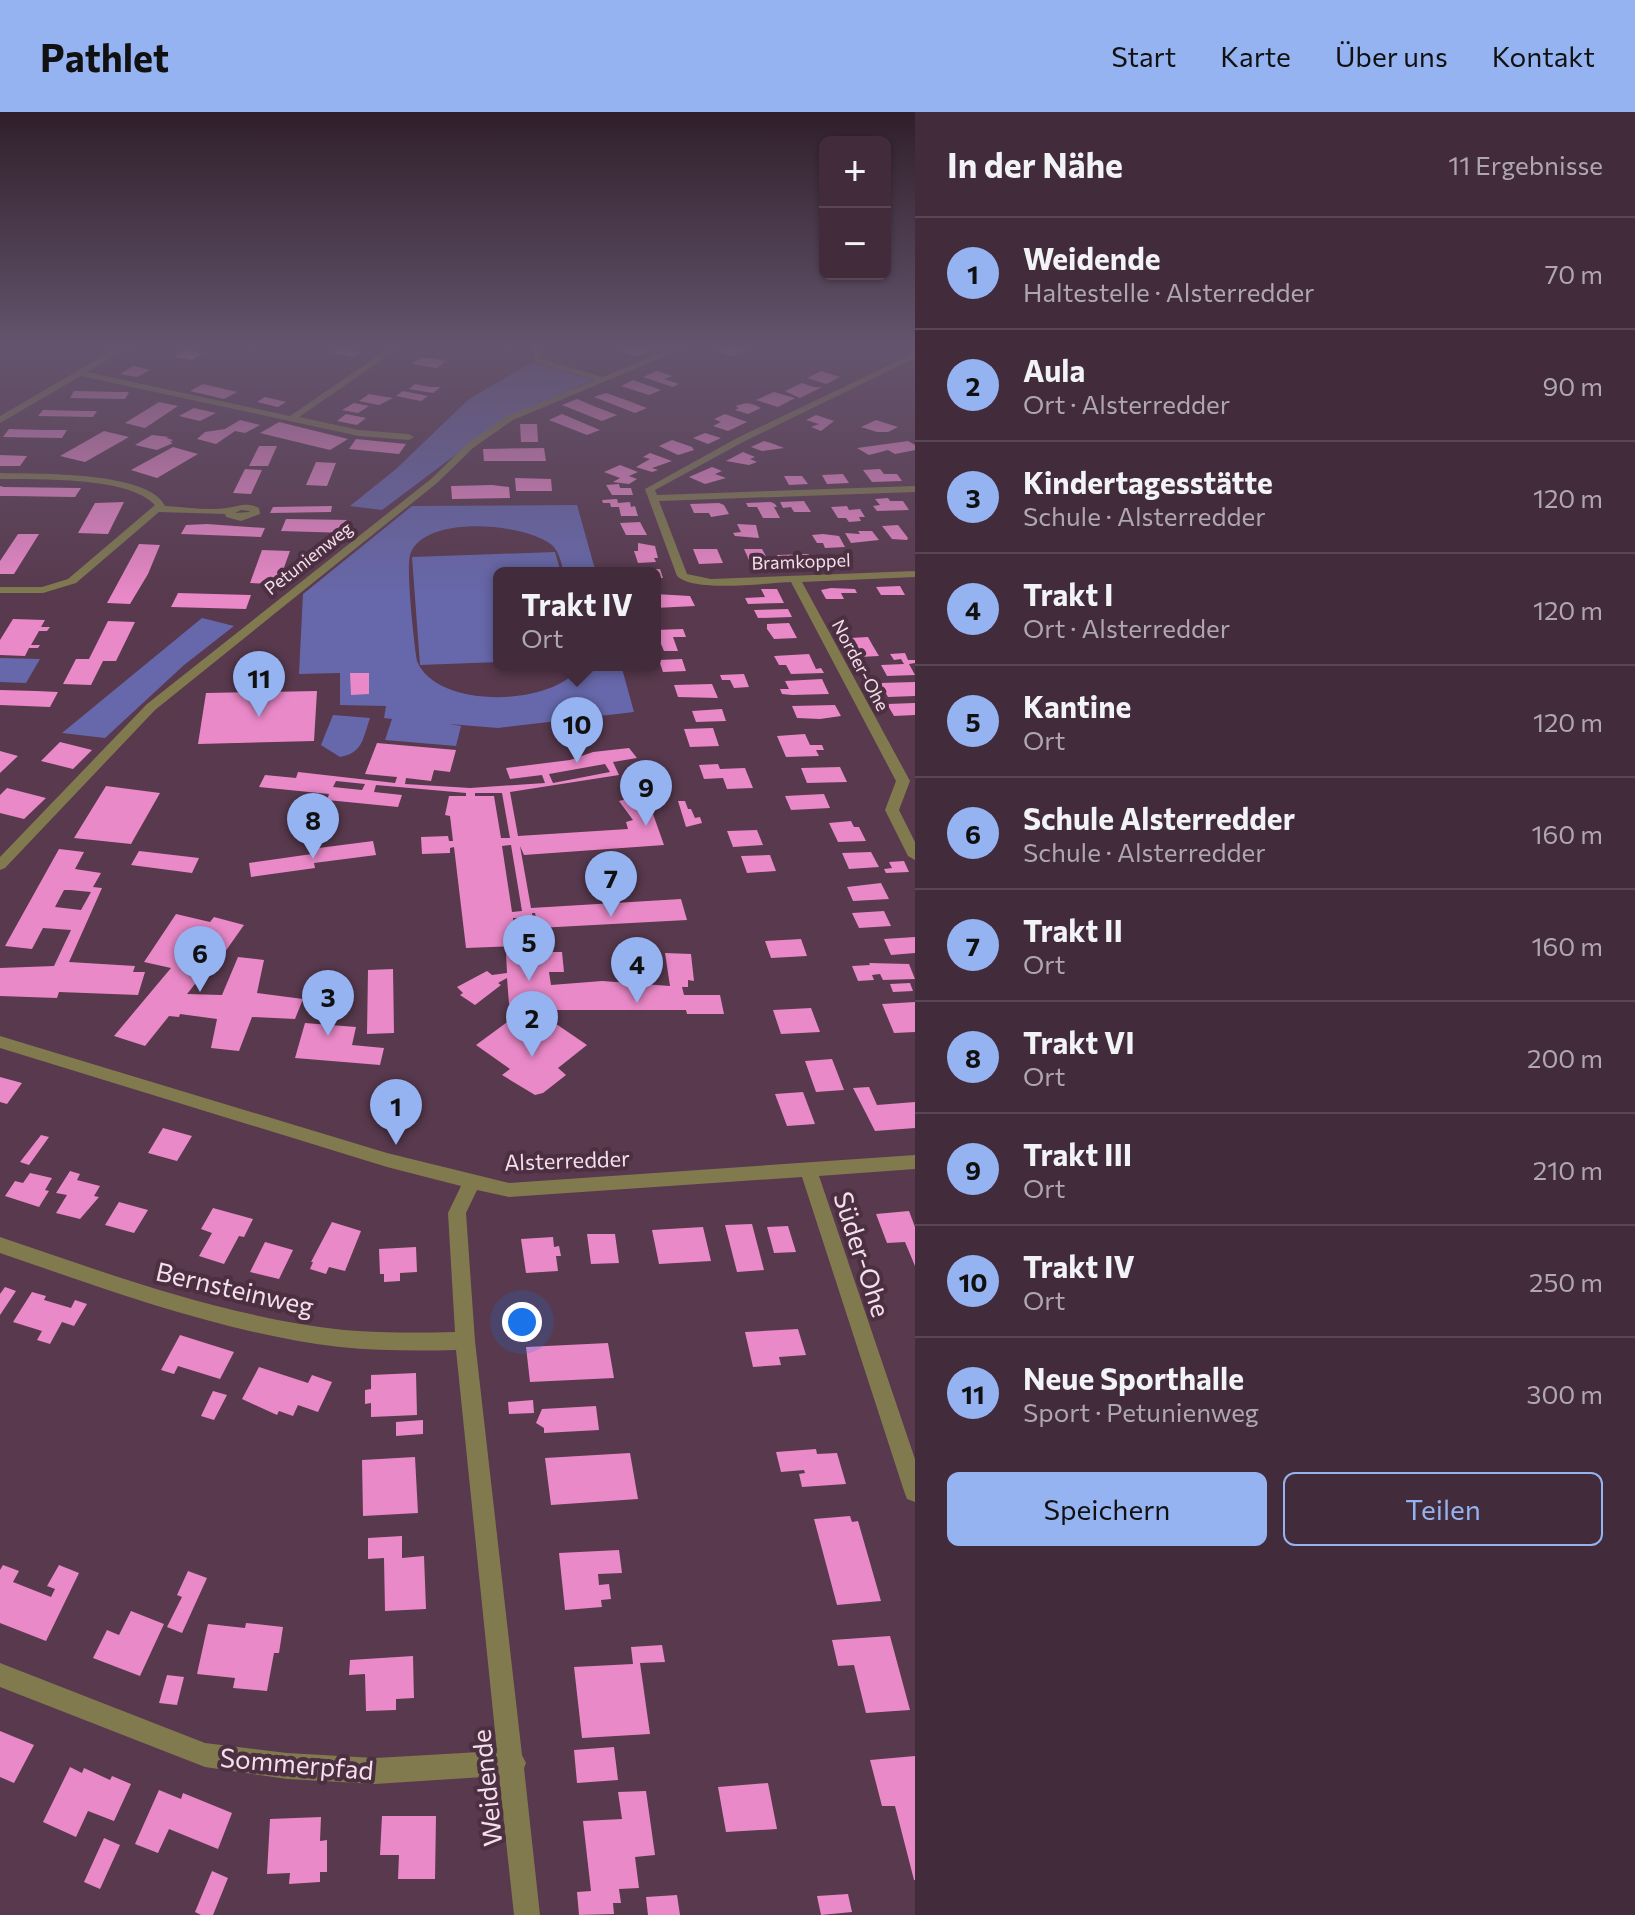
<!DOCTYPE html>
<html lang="de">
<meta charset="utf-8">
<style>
:root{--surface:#422b3a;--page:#4c3745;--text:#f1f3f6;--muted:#aea7af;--line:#5a4754;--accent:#95b2f1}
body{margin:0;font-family:Commissioner,sans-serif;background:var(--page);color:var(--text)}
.controls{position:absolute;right:24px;top:24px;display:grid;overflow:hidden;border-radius:12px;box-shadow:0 2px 6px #0004}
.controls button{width:72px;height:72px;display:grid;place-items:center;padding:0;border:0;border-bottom:2px solid var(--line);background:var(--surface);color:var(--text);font:40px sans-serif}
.you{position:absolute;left:522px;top:1210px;width:28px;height:28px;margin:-20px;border:6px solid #fff;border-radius:50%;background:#1a73e8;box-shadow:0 0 0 12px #1a73e833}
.badge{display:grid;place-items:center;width:52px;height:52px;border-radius:50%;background:var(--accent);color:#111;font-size:26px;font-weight:700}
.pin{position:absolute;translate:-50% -66px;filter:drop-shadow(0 2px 4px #0008)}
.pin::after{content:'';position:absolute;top:42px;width:28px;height:24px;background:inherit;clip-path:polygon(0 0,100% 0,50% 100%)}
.popup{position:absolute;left:493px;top:455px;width:168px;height:104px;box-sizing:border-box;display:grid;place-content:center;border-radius:12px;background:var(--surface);filter:drop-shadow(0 2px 6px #0005);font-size:26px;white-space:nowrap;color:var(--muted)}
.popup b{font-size:30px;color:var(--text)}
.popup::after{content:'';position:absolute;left:50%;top:100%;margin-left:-16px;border:16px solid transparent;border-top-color:var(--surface)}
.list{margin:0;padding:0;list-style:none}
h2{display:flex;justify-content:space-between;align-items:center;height:104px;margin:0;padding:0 32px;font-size:34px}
h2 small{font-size:26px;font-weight:400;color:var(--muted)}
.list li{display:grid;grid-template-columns:52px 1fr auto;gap:24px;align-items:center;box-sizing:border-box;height:112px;padding:0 32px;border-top:2px solid var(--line)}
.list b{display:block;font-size:30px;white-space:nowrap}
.list p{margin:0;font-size:26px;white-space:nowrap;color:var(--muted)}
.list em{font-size:26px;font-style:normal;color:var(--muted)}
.actions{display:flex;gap:16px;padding:24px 32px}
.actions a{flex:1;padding:18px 0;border:2px solid var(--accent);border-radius:12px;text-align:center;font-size:28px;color:var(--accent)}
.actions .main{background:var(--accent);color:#111}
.map{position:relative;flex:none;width:915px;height:1803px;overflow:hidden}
header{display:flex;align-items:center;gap:48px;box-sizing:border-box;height:112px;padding:0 40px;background:var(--accent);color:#111}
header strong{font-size:38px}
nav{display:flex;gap:44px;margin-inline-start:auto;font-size:28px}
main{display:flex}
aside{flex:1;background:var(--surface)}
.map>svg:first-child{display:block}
</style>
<header>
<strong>Pathlet</strong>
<nav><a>Start</a><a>Karte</a><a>Über uns</a><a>Kontakt</a></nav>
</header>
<main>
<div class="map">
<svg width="915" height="1803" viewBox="0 0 915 1803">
<rect width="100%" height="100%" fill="#58394d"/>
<path fill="#6768ab" d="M532,250L593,268L506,305L382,398L350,394L396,357L469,287Z
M577,393L596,461H564C561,451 560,441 552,433C526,411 423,402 410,443C406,457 414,532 417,549C436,598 556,595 581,553H621L634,600L498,616L449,612L461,614L456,634L385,628L392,607L384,606L386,594L340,593V561L299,562L303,482L412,394Z
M555,440L561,461H499V550L420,553L412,445Z
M202,506L234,514L184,553L105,626L62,621Z
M0,546L40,547L26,571L0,570Z
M333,603L370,606C363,626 363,641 340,645L321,633Z"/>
<path fill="#ea89c8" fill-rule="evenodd" d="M635,234H637L650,239L636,244L622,240Z
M731,234H737L747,238L732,244L718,240Z
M339,236L361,240L353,245L332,241Z
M187,237L199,239L197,241L202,242L192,248L174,245Z
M422,245L446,249L437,256L412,252Z
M133,254L150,258L137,265L120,262Z
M657,259L672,264L664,267L679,272L673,275L643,265Z
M821,259L840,265L826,272L807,266Z
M633,268L661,278L649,283L621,274Z
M802,271L814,275H822L800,286L785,279Z
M203,272L237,280L224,287L190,279Z
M415,272L430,275H441L433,281L409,277Z
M74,279L119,280H129L125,287L70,286Z
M403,279L428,284L421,289L396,284Z
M774,280L795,286L778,295L756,288Z
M606,281L626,288L647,296L635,301L594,285Z
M369,282L393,286L379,293L359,289Z
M265,285L286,290L278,295L257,290Z
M577,287L596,295L617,303L602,309L562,293Z
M159,290L178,294L145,316L125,311Z
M354,291L369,294L358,301L342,298Z
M747,291L755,293L761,296L748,302L735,298L739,296L735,294Z
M194,296L216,301L200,309L179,304Z
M43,298L85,299H97L93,305L38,304Z
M346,302L366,306L357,313L337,309Z
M562,302L600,318L587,323L549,308Z
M725,302L747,310L728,319L713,314L721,310L714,307Z
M816,303L834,309L821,319L811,315L819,312L806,308Z
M240,308L260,313L245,321L235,319L216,332L197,327L205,320L225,317Z
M876,308L898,315L888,320H877L861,315Z
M279,310L340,325L348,327L330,338L260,321Z
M520,312H537L538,330H521Z
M9,317L44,318H67L62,326L3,325Z
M104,319L129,325L85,350L60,344Z
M705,321L721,326L708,332L693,326Z
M152,323L169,325L166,326L173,328L170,330L173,331L157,338L135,333Z
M356,327L406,332L399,342L349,337Z
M672,328L692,335L694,338L678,343L659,334Z
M764,329L771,331L784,336L762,339L751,335Z
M908,329L915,333V338L895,342L888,338L869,343L857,336Z
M259,334H277L268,354H249Z
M173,335L198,342L157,366L131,358Z
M544,336L546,349H484L483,337Z
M743,340L755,345L750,347L757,350L749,353L726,349Z
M650,341L672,349L652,356L658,358L652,360L636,355L650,347L643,345Z
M0,343L27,344L20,354H0Z
M316,350L336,351L327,374L306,373Z
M620,353L638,360L629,364L637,367L629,372L613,370L620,366L604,360Z
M712,355L722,359L715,362L726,366L705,372L689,365Z
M245,357L262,358L251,382L233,381Z
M880,357L884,362H897L902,369L872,370L863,358Z
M843,362L849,371L827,372L822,363Z
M784,364H802L808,372L789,373Z
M515,366L551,367L552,379H516Z
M619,372L620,376H631L633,383H612L606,373Z
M492,373L509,375L510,386L452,387L451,374Z
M0,374L4,375L81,376L75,385L11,384H0Z
M888,386L890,389H903L909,398L877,399L873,394L880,393L875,387Z
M617,387L618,391L630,390L631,395L635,394L638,404H621L619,395H611L610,391H603L602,388Z
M804,389L811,400H794L791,395L783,396L780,390Z
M124,390L108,422L78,421L95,391Z
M771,390L775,392L777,395H774L780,406H763L757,395H748L746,391Z
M719,391L724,393L729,402L711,405L709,401H694L690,392Z
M332,394L331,400L270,401L273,395Z
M847,394L849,398L860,397L865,405H859L861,409L849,410L846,406H838L831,395Z
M286,407L350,408L347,421L281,419Z
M640,410L647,423H626L620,411Z
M737,412L756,413L759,426L735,424L733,421L741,420Z
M186,413L207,412L265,416L261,425L181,422Z
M898,413L908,426L907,428L892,427L882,414Z
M858,419H872L879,428L851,431L845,421L860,422Z
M18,422H39L14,462H0V449Z
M823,422L839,424L845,435L825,436L823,431H817L812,423Z
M638,431L655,434L658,446H654L656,450L638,451L634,439H638Z
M139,432L160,433L148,462L130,492L107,491Z
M693,437H717L723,451L699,452Z
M744,437H762L768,448H749Z
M262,438L290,439L278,472L250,471Z
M809,442L811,446H803L805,450L781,451L777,443Z
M660,457L663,466H655V461H627L626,458Z
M900,474L905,483H881L876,475Z
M831,476L855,477L857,481H841L844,487H826L821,478Z
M761,477H777L784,491L748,492L745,486L765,485Z
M178,481L251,483L246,497L171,495Z
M655,482L690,484L695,494L655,496Z
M788,497L792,505L758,506L754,498Z
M13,507L45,508L41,515H50L47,519H39L31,533H40L38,536H29L25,544L0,543V528Z
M108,509L135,510L116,549H103L91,573L63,572L76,547H89Z
M789,511L797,526L774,527L767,517V512Z
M683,517L686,525H673L678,539H664L655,518Z
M868,525L873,534L879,544L860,545L850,526Z
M905,541L908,548H915V551L909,552L915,563L887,564L881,553L904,552L901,547L894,548L890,542Z
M809,542L816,557L821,556L824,561L791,562L786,553H779L774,544Z
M682,547L686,559L663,560L659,548Z
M350,561H369V582L351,583Z
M744,562L749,575L734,576L730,568H722L720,563Z
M822,567L829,582L792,583L782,582L780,577H789L785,569Z
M915,570V584L888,585L880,571Z
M712,572L718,586L678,585L674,573Z
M0,578L36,579L58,580L50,595L0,593Z
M317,579L314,629L198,632L206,581Z
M915,591V603L894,604L887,592Z
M835,593L841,604L820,607L797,606L792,594Z
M722,597L726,609L696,610L692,599Z
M713,616L719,634L690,635L684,617Z
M805,622L810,633H822L824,638H816L819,644L786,645L777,624Z
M60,630L92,638L73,657L41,649Z
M377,631L456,638L450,660L434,658L431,669L406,666L405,672L470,676L545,671L542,663L510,667L506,656L570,648L593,640L629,636L637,646L613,650L619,663L510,680L518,724L628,717L626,710L633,708L619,689L638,684L653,702L664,733L524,743L520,734L531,796L681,787L687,808L538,816L535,801H532L539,840H562L564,860H549L551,873L602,869L670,874L665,841L691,842L694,869L688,868V875H682L684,883H720L724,902H687L686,898H551L543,903L587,933L558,956L566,963L543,981L535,983L502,963L510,957L476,933L514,905L513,892H509L507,866L498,871L501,873L475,893L460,883L463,881L457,875L487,859L492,863L507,861L506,840H529L524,806H513L517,834L466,836L454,735L450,736V741L422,742L421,725L448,724L449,729H453L450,704L445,703L449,684H466V681L376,673L374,680L402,683L398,695L327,688L329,682L259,675L265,663L296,666L298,660L395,671L397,665L365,662ZM605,652L610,660L553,671L549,662ZM336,669L365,672L362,678L333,675ZM475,681H502L510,726H501L494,684H475ZM511,733L522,799L512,800L502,734Z
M0,639L18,644L0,661Z
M718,652L720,657L745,656L753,676L727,677L723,666L704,667L699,653Z
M840,655L847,670L807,671L801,656Z
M106,674L160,681L131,732L74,726Z
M7,676L46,686L24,707L0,701V683Z
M824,682L830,696L791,698L785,684Z
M678,689H685L688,697H691L695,706L700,705L702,711L686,715Z
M851,709L854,715H859L866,729L838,730L829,711Z
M757,718L763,733L733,735L727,719Z
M373,729L376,743L314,751L315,756L251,765L249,751L312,742L311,737Z
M59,737L84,740L75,757L101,761L93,775L102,776L69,850L135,854L133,860H145L138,883L59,880L57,886L0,884V856L54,854L71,818L43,816L32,837L5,834ZM64,778H70L91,780L81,798L55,795Z
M139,739L199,746L192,761L131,753Z
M871,740L879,755L849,757L842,741Z
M770,743L776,759L747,761L741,744Z
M904,749L909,760L886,761L884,757L892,756L889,750Z
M881,771L889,787L853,789L847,775Z
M884,799L891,814L859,816L852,801Z
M176,802L210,810L214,805L244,813L208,864L203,862L187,882L222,883L238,845L264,848L257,881L303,887L295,907L252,905L239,939L211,936L217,907L180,902L179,905L169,904L145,934L114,924L171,856L144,850Z
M915,825V841L891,843L884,827Z
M801,827L807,844L771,846L765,829Z
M869,851L909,852L915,867L883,868L880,862L872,863L874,868L858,869L852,854L870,853Z
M393,857L394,921L367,922L368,858Z
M910,871L913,879L893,880L890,872Z
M915,890V920L894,921L882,892Z
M811,896L820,920L781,922L773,898Z
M305,911L356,915L352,933L384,936L380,953L295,946Z
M832,947L844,978L816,980L805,949Z
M0,965L22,971L7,992L0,990Z
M869,975L877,993L915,990V1016L875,1019L853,976Z
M803,980L815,1012L787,1014L775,982Z
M163,1016L192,1024L177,1049L148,1041Z
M41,1023L49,1025L29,1053L20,1050Z
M70,1059L80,1062L77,1068L100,1074L94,1084L99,1085L80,1107L56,1101L67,1083L56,1081Z
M30,1061L52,1066L45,1078L49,1079L39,1095L5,1084L15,1069L23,1071Z
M119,1090L148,1098L134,1121L105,1113Z
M213,1096L253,1107L244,1125L239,1124L224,1152L199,1144L212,1121L201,1117Z
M909,1099L915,1115V1154L905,1130L887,1131L876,1102Z
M332,1110L361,1119L345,1159L329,1155L326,1162L310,1157L313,1150H311Z
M752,1112L764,1158L737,1160L725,1113Z
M788,1114L796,1140L774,1141L767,1115Z
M703,1115L711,1149L659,1152L652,1118Z
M587,1122H615L619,1151L591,1152Z
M553,1125L554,1135L559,1134L561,1144H556L558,1159L526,1161L521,1127Z
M265,1130L293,1138L279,1167L250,1160Z
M416,1135L417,1160L400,1161V1169L384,1170V1162H380L379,1137Z
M5,1175L16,1179L0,1203V1182Z
M32,1180L46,1184L44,1188L71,1196L75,1188L87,1192L74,1214L62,1210L50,1232L37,1228L42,1219L13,1210Z
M798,1217L806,1243L779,1245L781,1253L753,1255L745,1220Z
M180,1223L234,1240L220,1267L178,1254L174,1262L161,1258Z
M608,1231L614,1266L530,1270L526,1235Z
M259,1255L308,1271L312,1263L332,1270L318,1300L298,1293L293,1304L279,1299L277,1303L242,1287Z
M416,1261L417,1303L371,1305V1291L365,1292V1278L371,1277V1263Z
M213,1279L227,1283L214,1308L201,1304Z
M533,1288L534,1301L509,1302L508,1290Z
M596,1294L599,1318L544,1321V1316L536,1311L542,1297Z
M423,1308V1322L396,1324V1310Z
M816,1337L817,1342L837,1341L846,1372L802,1375L799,1362L805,1361L804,1358L781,1360L776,1340Z
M630,1341L638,1387L551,1393L545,1346Z
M415,1345L418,1401L363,1404L362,1348Z
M850,1404L852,1410L858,1409L881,1489L837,1493L814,1407Z
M402,1424V1446L424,1444L426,1497L385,1499L384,1446L368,1447V1426Z
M619,1438L622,1461L598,1462L599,1473L609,1472L611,1487L601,1488L602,1495L565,1498L559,1441Z
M3,1453L19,1459L13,1470L51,1485L55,1477L47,1474L59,1453L79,1461L46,1529L0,1511V1458Z
M188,1459L207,1466L182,1521L167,1515L182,1485L177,1483Z
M131,1499L164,1512L140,1564L93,1546L107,1518L119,1523Z
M246,1511L283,1515L279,1541H274L267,1579L233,1576L235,1566L197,1562L208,1512L245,1516Z
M890,1524L910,1598L866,1601L854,1553L838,1554L832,1528Z
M662,1533L665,1550L640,1551L650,1622L582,1626L574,1555L633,1552L631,1535Z
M413,1544L414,1586L396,1587V1598L366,1599L365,1562L349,1563L350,1548Z
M167,1563L184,1565L177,1593L159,1591Z
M0,1619L34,1633L14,1671L0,1665Z
M614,1635L618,1668L577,1671L574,1638Z
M915,1644V1768H914L895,1694H882L870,1648Z
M70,1655L82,1661L84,1656L110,1668L112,1664L131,1672L114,1709L88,1699L76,1725L43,1710Z
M768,1671L777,1717L726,1720L718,1675Z
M159,1678L181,1687L183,1681L232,1701L218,1737L169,1717L158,1741L135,1732Z
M646,1679L655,1743L635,1745L639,1776L619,1777L621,1791H613L614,1802L579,1803L577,1780L591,1779L583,1709L622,1707L618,1680Z
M382,1704H436L435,1767H398L399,1743H380Z
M321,1705L320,1729L327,1728V1760H320V1770L289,1772L290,1761L267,1762L270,1707Z
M104,1726L120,1733L100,1777L84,1770Z
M212,1759L228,1766L213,1803H201L195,1800Z
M848,1782L852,1800L821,1803L817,1784Z
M677,1783L680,1803H648L646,1785Z"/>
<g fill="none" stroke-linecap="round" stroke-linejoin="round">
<path fill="#807a4e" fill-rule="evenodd" d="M120,234H130L87,260L290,304L392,234H402L299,305L359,318L409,322L414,325L409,328L359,324L81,264L0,311V304Z
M530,234H538L542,247L603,265L677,234H689L513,308L473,336L437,371L155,598L5,756L0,758V745L147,592L431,367L467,332L507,304L595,268L535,250Z
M915,241V246L745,329L655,378L657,383L915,374V380L659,389L687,462L711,467L915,459V465L802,470L910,669L899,698L915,730V748L908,744L885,698L896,669L791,470C765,471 695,481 677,464L645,377L739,325Z
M0,361C36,362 149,359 165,394C185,395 207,399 227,396C239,394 247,390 259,396L260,402L241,409L226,405L225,402L159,400L76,471L43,481H0V475H42L68,467L155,393C128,364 39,368 0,367ZM241,398L249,399L250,400L235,401Z
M0,924L387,1041L509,1071L915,1043V1057L819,1064L915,1347V1390L907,1387L904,1379L802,1065L509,1085L477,1078L466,1101L475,1229L522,1643L526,1651L524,1656L540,1803H514L499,1664L375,1672L287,1667L205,1655L0,1575V1551L205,1631L287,1641L375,1646L497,1639L456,1238C417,1239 379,1239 340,1235C223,1221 111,1179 0,1141V1125C112,1163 225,1205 344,1218C381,1221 418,1221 455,1220L448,1101L461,1074L387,1055L0,936Z"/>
</g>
<linearGradient id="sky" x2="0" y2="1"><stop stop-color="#301f2a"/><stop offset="0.48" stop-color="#64546d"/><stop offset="1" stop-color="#64546d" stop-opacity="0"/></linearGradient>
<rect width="915" height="487" fill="url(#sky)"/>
<g text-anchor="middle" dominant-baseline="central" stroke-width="8" stroke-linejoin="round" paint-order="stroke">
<g font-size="18" fill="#f3e0eb" stroke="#4d2f42">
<text transform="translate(308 446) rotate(-38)">Petunienweg</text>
<text transform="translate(801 449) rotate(-2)">Bramkoppel</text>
<text transform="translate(861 553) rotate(62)">Norder-Ohe</text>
</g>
<g font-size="22" fill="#f3e0eb" stroke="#4d2f42">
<text transform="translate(567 1048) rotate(-2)">Alsterredder</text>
</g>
<g font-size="26" fill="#f3e0eb" stroke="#4d2f42">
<text transform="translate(863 1142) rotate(72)">Süder-Ohe</text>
<text transform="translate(235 1176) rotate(13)">Bernsteinweg</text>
<text transform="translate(297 1651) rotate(5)">Sommerpfad</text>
<text transform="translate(486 1676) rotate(-96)">Weidende</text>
</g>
</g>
</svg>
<div class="controls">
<button>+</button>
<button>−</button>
</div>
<div class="you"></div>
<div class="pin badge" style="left:396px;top:1033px">1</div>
<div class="pin badge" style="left:532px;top:945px">2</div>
<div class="pin badge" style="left:328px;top:924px">3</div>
<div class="pin badge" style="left:637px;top:891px">4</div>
<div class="pin badge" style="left:529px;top:869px">5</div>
<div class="pin badge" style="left:200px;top:880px">6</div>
<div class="pin badge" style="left:611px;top:805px">7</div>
<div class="pin badge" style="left:313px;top:747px">8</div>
<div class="pin badge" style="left:646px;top:714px">9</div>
<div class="pin badge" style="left:577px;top:651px">10</div>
<div class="popup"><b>Trakt IV</b>Ort</div>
<div class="pin badge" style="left:259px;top:605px">11</div>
</div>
<aside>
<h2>In der Nähe<small>11 Ergebnisse</small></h2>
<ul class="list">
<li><span class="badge">1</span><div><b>Weidende</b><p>Haltestelle · Alsterredder</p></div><em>70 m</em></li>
<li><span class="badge">2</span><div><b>Aula</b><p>Ort · Alsterredder</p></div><em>90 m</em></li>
<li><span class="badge">3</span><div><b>Kindertagesstätte</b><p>Schule · Alsterredder</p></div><em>120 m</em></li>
<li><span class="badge">4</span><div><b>Trakt I</b><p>Ort · Alsterredder</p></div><em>120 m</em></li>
<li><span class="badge">5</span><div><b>Kantine</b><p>Ort</p></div><em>120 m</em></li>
<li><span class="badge">6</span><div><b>Schule Alsterredder</b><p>Schule · Alsterredder</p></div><em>160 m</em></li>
<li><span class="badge">7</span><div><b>Trakt II</b><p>Ort</p></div><em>160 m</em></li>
<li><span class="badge">8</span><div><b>Trakt VI</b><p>Ort</p></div><em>200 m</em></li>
<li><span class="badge">9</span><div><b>Trakt III</b><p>Ort</p></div><em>210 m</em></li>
<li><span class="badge">10</span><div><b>Trakt IV</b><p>Ort</p></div><em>250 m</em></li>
<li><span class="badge">11</span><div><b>Neue Sporthalle</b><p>Sport · Petunienweg</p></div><em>300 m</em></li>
</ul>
<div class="actions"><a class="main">Speichern</a><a>Teilen</a></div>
</aside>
</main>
